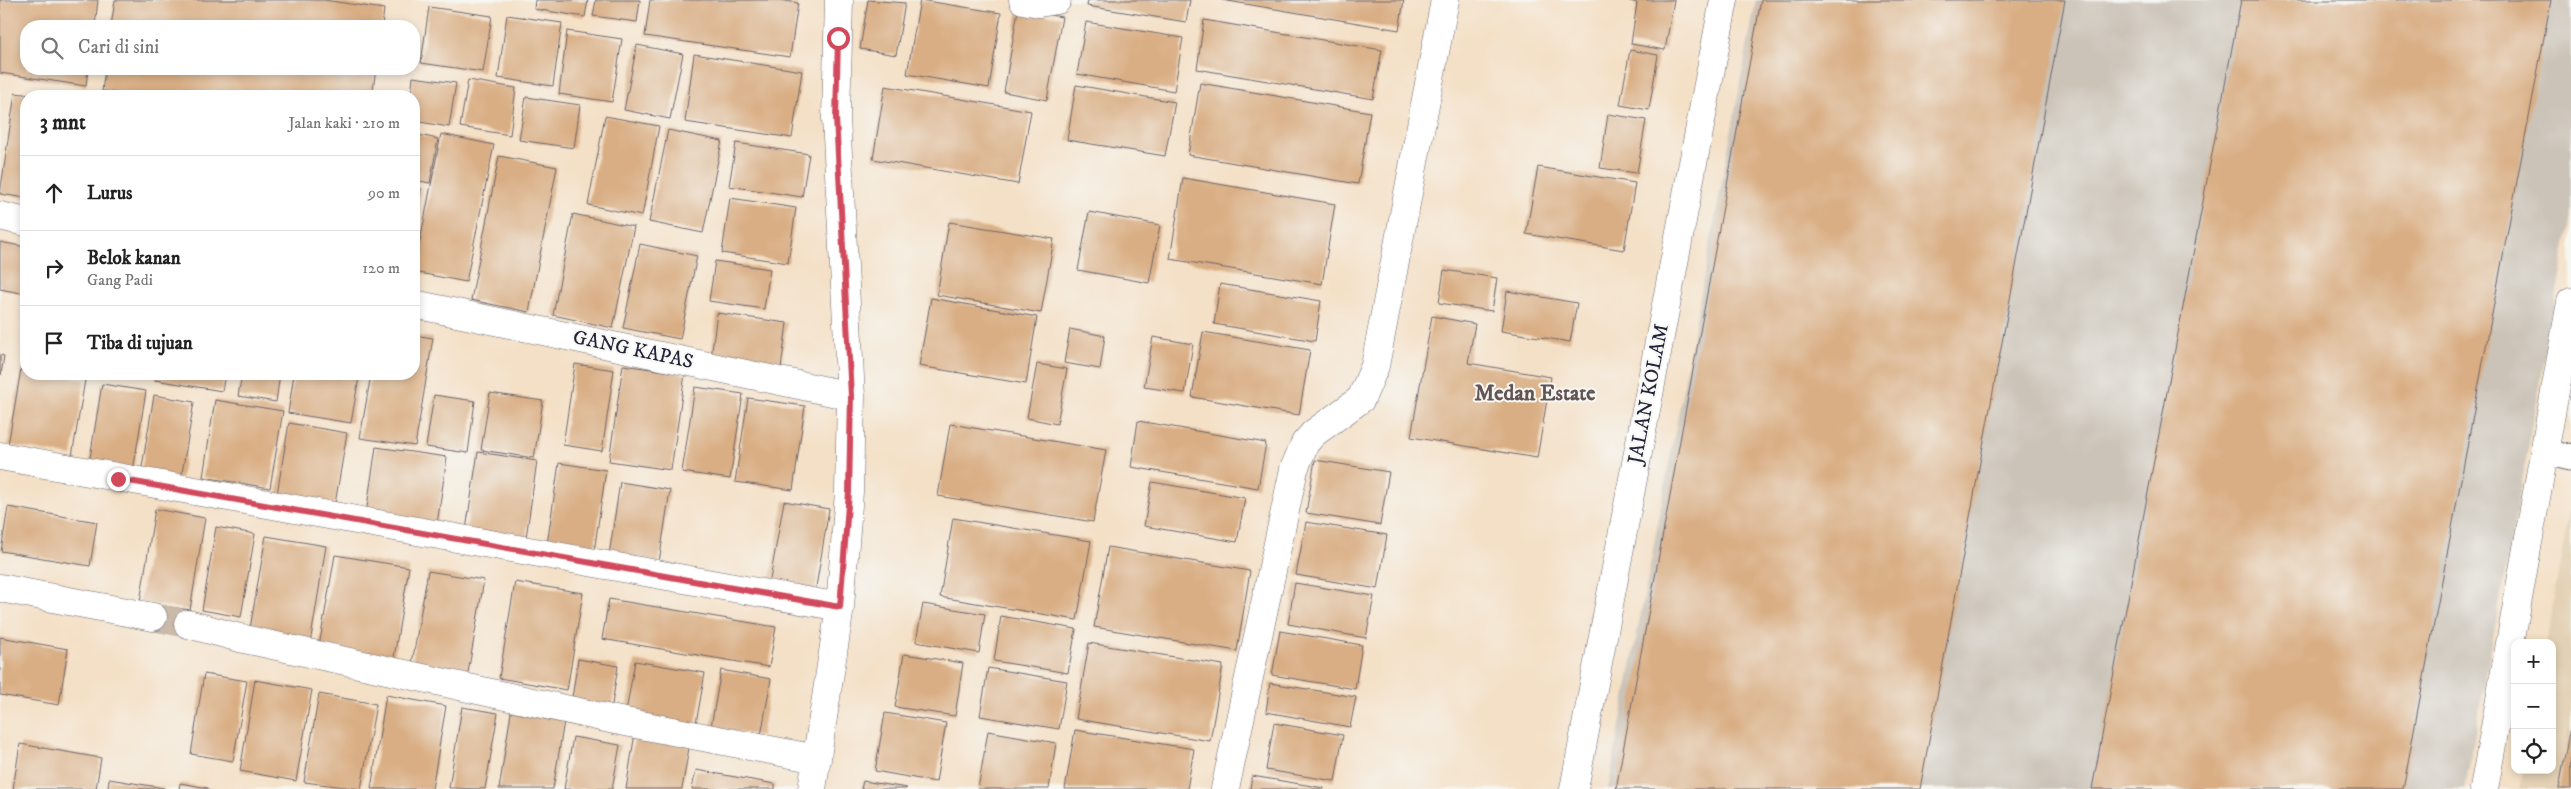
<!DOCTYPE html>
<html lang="id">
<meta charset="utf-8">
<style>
:root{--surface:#fff;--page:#f2f2f2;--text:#222;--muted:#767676;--line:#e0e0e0}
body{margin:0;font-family:"IM FELL DW Pica",serif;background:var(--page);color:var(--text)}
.controls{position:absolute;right:15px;bottom:15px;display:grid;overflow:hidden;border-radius:10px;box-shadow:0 2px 8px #0003}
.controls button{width:45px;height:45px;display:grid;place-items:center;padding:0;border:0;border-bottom:1px solid var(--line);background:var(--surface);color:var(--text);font:25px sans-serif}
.stop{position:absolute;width:15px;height:15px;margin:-11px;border:4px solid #d1495b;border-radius:50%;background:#fff}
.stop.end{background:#d1495b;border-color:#fff;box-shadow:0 1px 5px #0008}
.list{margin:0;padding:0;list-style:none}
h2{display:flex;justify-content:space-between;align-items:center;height:65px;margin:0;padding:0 20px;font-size:21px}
h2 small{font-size:16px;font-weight:400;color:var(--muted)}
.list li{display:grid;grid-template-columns:32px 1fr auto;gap:15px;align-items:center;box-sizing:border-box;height:75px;padding:0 20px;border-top:1px solid var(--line)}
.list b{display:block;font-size:19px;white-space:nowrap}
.list p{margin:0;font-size:16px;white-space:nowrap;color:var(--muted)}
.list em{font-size:16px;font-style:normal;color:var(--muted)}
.icon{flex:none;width:28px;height:28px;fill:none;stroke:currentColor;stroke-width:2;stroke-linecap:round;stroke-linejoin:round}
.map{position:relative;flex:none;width:2571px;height:789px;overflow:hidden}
.search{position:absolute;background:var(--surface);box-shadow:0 2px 8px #0003;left:20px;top:20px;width:400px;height:55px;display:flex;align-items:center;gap:12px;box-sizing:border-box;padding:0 18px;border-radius:20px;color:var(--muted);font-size:19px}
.panel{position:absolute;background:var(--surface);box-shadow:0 2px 8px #0003;left:20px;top:90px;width:400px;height:290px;border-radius:20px}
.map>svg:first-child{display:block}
</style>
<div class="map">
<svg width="2571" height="789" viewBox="0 0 2571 789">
<rect width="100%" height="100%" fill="#f6f6f2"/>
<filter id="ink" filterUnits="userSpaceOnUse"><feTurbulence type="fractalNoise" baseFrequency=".02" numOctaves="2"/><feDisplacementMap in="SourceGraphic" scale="10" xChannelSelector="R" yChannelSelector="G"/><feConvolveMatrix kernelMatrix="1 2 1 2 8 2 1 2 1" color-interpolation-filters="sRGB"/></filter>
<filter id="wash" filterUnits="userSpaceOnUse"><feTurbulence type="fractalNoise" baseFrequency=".0096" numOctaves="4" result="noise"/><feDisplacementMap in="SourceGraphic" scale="20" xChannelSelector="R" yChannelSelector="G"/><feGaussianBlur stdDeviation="1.12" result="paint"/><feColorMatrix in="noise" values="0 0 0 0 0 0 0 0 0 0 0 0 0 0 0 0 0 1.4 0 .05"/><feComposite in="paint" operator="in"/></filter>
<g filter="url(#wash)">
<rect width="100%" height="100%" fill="#f4e0c6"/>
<path fill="#e3d1b5" d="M2571,502V789H2519L2523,770H2552V643H2546Z"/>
<path fill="#cbc3b8" d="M1756,0H2571V217L2465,789H1608Z"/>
<g id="blocks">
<path fill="#d9ae84" d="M0,0H98L95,26H26V69H88L86,86L0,73Z
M115,0H324L384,9L382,26H111Z
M535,0H588L585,17L534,9Z
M596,0H640L637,22L593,16Z
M650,0H779L798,3L790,57L645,36Z
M868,0L905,3L896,55L860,49Z
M920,0L1001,13L989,88L907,74Z
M1088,0H1190L1186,22L1087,6Z
M1222,0H1404L1399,30Z
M1626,0H1674L1665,50L1631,44L1637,3Z
M1761,0H2065L1920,789H1616Z
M2241,0H2551L2403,789H2092Z
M429,7L492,16L483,72L421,63Z
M1018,10L1062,17L1047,100L1004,92Z
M507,15L562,23L553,86L498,78Z
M1204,20L1382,50L1373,99L1197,69Z
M1086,22L1183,38L1174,91L1077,74Z
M567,31L622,39L612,102L559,94Z
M637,45L683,54L670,119L624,110Z
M1630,50L1658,55L1649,110L1620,105Z
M694,54L802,71L792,138L685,122Z
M105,69H376L372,96H138L102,91Z
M413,77L456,83L449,127L414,121V96H411Z
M468,80L516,88L510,135L460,127Z
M1200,83L1370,112L1358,184L1188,155Z
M1076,85L1175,102L1165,156L1067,140Z
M885,86L1031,111L1018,184L873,159Z
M15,93L33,95L26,96V198L0,194Z
M526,97L580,105L574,148L519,140Z
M1608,114L1646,120L1637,173L1600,168Z
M605,116L659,126L642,216L588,205Z
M668,130L722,141L703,233L649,222Z
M414,134L438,139L430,183L414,180Z
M441,134L494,145L466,282L414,272Z
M736,143L809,154L802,197L729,186Z
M499,156L557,167L529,312L471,300Z
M1538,167L1635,183L1624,250L1526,234Z
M1183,178L1335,204L1322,284L1170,259Z
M414,187L421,188L415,223H414Z
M730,198L796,208L788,263L722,253Z
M1089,212L1160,225L1149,283L1078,270Z
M573,214L634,227L613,328L553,315Z
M949,222L1054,239L1041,313L937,295Z
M0,242L26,247V294L0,289Z
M640,244L697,256L680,339L623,328Z
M715,261L770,269L764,309L709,301Z
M1444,270L1497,278L1492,311L1439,303Z
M1220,284L1321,301L1315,341L1214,324Z
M1507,291L1577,303L1570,342L1501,331Z
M931,298L1037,317L1026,384L919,366Z
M717,313L787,323L781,368L711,358Z
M1432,316L1475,324L1468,363L1551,377L1537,458L1411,437Z
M1070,329L1105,336L1100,369L1064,363Z
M1203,332L1310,350L1299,415L1192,397Z
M414,335L433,338L415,446L360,438L371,374H414Z
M1153,337L1193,344L1185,393L1144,387Z
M0,355L4,356L1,375H0Z
M575,364L614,370L602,451L563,445Z
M1037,364L1067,369L1057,424L1027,418Z
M623,365L685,374L671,470L609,461Z
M21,369L26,370V374H51L85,380L72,456L8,445Z
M156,374H225L222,391L155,380Z
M242,374H280L276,402L238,396Z
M294,374H341L359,377L351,423L288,413Z
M102,384L146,391L133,471L89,464Z
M695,387L743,394L730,479L682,472Z
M490,393L543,401L534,458L481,450Z
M154,395L194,402L181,479L141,473Z
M434,395L475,401L468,453L426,447Z
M748,398L805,406L793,490L735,482Z
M215,400L283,411L270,488L203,477Z
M1138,421L1266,443L1258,488L1131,467Z
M289,423L347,433L334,510L276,500Z
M950,424L1106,450L1093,522L938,496Z
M376,447L447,457L436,531L365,520Z
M478,452L537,461L525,545L465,536Z
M1315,460L1389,472L1380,525L1306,513Z
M559,463L606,470L593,559L546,552Z
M620,482L670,490L658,569L608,562Z
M1152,482L1245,498L1237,542L1144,526Z
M784,501L829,509L814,599L768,591Z
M8,507L97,522L90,566L1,551Z
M155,509L205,518L190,610L140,602Z
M953,518L1091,541L1077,620L940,597Z
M1306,522L1387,535L1378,589L1296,575Z
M216,527L255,534L241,617L202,610Z
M266,536L326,546L310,644L249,634Z
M1108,547L1250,571L1237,651L1094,627Z
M335,555L409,567L393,664L318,652Z
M428,571L484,580L467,679L411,669Z
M515,582L583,593L567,690L499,678Z
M1295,583L1374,596L1366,638L1288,624Z
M609,599L776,627L769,667L602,639Z
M923,604L985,614L979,653L916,642Z
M1001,616L1076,629L1068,673L994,661Z
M1280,631L1362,645L1355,689L1272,675Z
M0,637L68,649L59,705L0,695Z
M1089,643L1223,665L1210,741L1076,719Z
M904,654L963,663L955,716L895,707Z
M578,659L618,666L611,711L571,704Z
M635,661L705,673L695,729L625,717Z
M988,668L1067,681L1059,729L980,716Z
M721,670L771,679L761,736L711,727Z
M204,674L247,681L233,761L191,754Z
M255,680L312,690L296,781L240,771Z
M1270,683L1356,697L1350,727L1266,712Z
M319,694L376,704L361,789L304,782Z
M386,695L446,706L432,789H371Z
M512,706L565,715L553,789H499Z
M462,707L498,713L485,789L449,788Z
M885,713L946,723L936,782L875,771Z
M1274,723L1343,735L1335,781L1266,770Z
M2570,727L2571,789H2559Z
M1075,730L1194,749L1187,789H1065Z
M988,731L1056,743L1049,789H978Z
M635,733L690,742L682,789H626Z
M573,737L620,745L612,789H564Z
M20,744L101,758L96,789H13Z
M696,770L775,784V789H692Z
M1252,776L1324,788V789H1250Z
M109,779L164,788V789H108Z
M863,781L907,788L906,789H861Z
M180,783L208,788V789H179Z"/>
</g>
</g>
<g filter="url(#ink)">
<use href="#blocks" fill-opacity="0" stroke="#6c646c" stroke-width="1"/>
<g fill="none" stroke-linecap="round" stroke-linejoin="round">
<path stroke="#cabaaa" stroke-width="28" stroke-dasharray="28 14" stroke-linecap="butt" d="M153,617L188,624"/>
<defs>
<path id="service" d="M2545,452L2571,458"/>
<path id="minor" d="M1023,0L1039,3L1057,0
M0,216L26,222
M414,304L851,396
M0,456L840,607
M0,588L153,617
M188,624L240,638L615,720L817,759
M812,789L840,607L849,492L851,396L836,118L839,0
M1225,789L1294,469L1305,443L1314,433L1361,399L1375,366L1445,0
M1574,789L1724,0
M2484,789L2571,302"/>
</defs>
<use href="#service" stroke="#6c646c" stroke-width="27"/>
<use href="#minor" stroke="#6c646c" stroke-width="29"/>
<use href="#service" stroke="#fff" stroke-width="25"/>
<use href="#minor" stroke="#fff" stroke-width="28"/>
</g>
</g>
<g fill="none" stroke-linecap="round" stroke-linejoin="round" filter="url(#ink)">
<path stroke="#d1495b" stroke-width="6" d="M118,479L840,607L849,492L851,396L836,118L838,38"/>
</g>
<g text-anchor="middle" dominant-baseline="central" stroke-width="4" stroke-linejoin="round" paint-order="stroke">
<g font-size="20" fill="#22223b" stroke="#f6f6f2">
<text transform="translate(633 350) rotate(12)">GANG KAPAS</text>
<text transform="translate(1649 394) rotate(-79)">JALAN KOLAM</text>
</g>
<g font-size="22" font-weight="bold" fill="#625355" stroke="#f6f6f2">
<text x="1535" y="393">Medan Estate</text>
</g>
</g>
</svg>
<div class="controls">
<button>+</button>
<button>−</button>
<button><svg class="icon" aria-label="locate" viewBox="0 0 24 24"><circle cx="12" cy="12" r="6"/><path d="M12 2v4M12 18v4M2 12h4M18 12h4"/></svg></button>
</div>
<div class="stop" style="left:838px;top:38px"></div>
<div class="stop end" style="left:118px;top:479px"></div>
<div class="search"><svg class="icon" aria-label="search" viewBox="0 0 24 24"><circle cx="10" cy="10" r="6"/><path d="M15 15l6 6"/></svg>Cari di sini</div>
<section class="panel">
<h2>3 mnt<small>Jalan kaki · 210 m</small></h2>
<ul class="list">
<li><svg class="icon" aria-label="ahead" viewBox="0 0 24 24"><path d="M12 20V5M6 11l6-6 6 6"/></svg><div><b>Lurus</b></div><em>90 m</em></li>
<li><svg class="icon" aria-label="right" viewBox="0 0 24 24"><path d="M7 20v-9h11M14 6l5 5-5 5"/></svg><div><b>Belok kanan</b><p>Gang Padi</p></div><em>120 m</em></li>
<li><svg class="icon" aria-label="arrive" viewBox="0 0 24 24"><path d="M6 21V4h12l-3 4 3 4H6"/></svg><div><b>Tiba di tujuan</b></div></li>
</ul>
</section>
</div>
